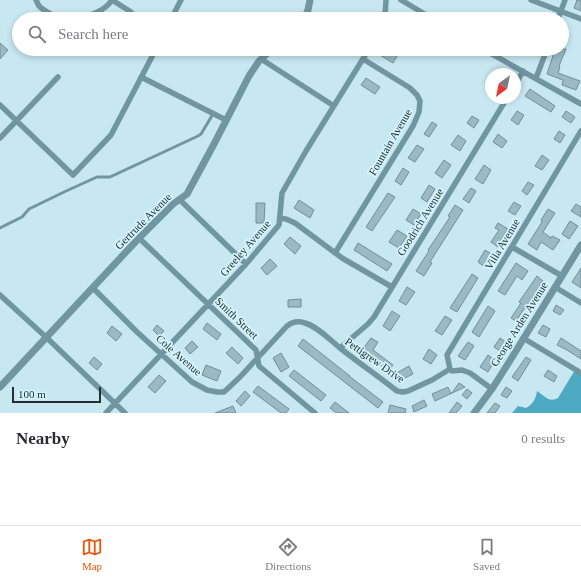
<!DOCTYPE html>
<style>
:root{--surface:#fff;--page:#f7f7f7;--text:#2b2b33;--muted:#7c7c81;--line:#e1e1e2;--accent:#ea580c}
body{margin:0;font-family:"Times New Roman",serif;background:var(--page);color:var(--text)}
.compass{position:absolute;left:485px;top:68px;width:36px;height:36px;border-radius:50%;background:var(--surface);box-shadow:0 2px 6px #0003;rotate:213deg}
.scale{position:absolute;left:12px;bottom:10px;width:89px;box-sizing:border-box;padding-left:4px;border:2px solid #232f33;border-top:0;font-size:11px;line-height:14px;white-space:nowrap;color:#232f33;-webkit-text-stroke:3px #d4f4fe;paint-order:stroke}
.list{margin:0;padding:0;list-style:none}
h2{display:flex;justify-content:space-between;align-items:center;height:52px;margin:0;padding:0 16px;font-size:17px}
h2 small{font-size:13px;font-weight:400;color:var(--muted)}
.icon{flex:none;width:22px;height:22px;fill:none;stroke:currentColor;stroke-width:2;stroke-linecap:round;stroke-linejoin:round}
.map{position:relative;flex:none;width:581px;height:413px;overflow:hidden}
.search{position:absolute;background:var(--surface);box-shadow:0 2px 6px #0003;left:12px;right:12px;top:12px;height:44px;display:flex;align-items:center;gap:10px;box-sizing:border-box;padding:0 14px;border-radius:22px;color:var(--muted);font-size:15px}
.sheet{height:112px;background:var(--surface)}
nav{display:flex;justify-content:space-around;align-items:center;box-sizing:border-box;height:56px;border-top:1px solid var(--line);background:var(--surface);font-size:11px;color:var(--muted)}
nav a{display:grid;justify-items:center;gap:2px}
nav .on{color:var(--accent)}
.map>svg:first-child{display:block}
</style>
<div class="map">
<svg width="581" height="413" viewBox="0 0 581 413">
<rect width="100%" height="100%" fill="#c7e7f1"/>
<path fill="#4ea9c2" d="M575,370L581,371V413H512L518,406L526,408C533,404 536,399 537,391C545,396 549,403 558,398Z"/>
<path fill="#9ab9c2" stroke="#718f98" d="M577,0L581,1V11L574,8Z
M0,43L8,50L0,59Z
M384,49H386L397,56L393,63L380,55Z
M553,49H566L559,66L560,67L558,73L580,81L576,90L562,85L563,80L547,74L553,56L551,55Z
M366,78L380,87L375,94L361,85Z
M530,89L555,106L551,112L525,96Z
M517,111L524,115L518,125L511,120Z
M566,111L575,117L571,123L562,117Z
M472,116L479,120L474,128L467,123Z
M432,122L437,125L429,137L424,134Z
M559,131L565,135L560,143L554,139Z
M498,134L507,141L502,148L493,142Z
M458,135L466,141L460,151L451,145Z
M417,145L424,149L415,162L408,158Z
M542,155L549,160L542,170L535,166Z
M444,160L451,165L442,178L435,173Z
M484,165L491,170L483,184L475,179Z
M403,168L409,172L401,185L395,181Z
M528,182L534,185L527,195L522,191Z
M429,185L435,189L427,202L421,198Z
M471,188L476,191L469,203L463,199Z
M388,193L395,197L372,231L366,227Z
M299,200L314,210L310,218L294,208Z
M514,202L521,206L515,215L508,211Z
M256,203H265L264,223H256Z
M576,204L581,207V217L571,211Z
M455,205L463,210L430,262L432,263L424,276L416,271L429,251L428,250L450,217L448,216Z
M413,209L421,214L414,225L406,220Z
M548,209L555,213L543,232L551,238L552,236L560,240L553,250L541,242L537,250L528,244L542,222L541,220Z
M570,221L578,226L569,239L562,234Z
M498,223L508,229L501,240H502L498,247L491,242L499,230L495,228Z
M397,230L407,236L399,248L389,242Z
M290,237L301,246L295,254L284,244Z
M358,243L392,264L387,271L354,250Z
M485,250L493,255L485,267L478,262Z
M270,259L277,266L267,275L261,268Z
M516,263L528,271L522,280L517,276L505,295L498,291Z
M581,268V288L572,282Z
M472,274L478,278L457,312L450,308Z
M537,276L543,281L527,306H526L516,321L511,318L521,303L519,302Z
M407,287L415,292L406,305L399,301Z
M301,299V307H288V300Z
M556,305L564,310L560,315L553,311Z
M488,306L495,311L479,337L472,332Z
M392,311L400,316L390,331L383,326Z
M445,316L452,320L442,335L435,331Z
M207,323L221,334L217,340L203,329Z
M157,325L164,331L159,336L153,330Z
M543,325L550,329L546,337L538,333Z
M112,326L122,334L116,341L107,333Z
M371,338L378,342L373,350L393,365L388,371L375,361L376,360L362,350Z
M500,338L506,342L500,351L494,347Z
M561,338L581,351V359L567,350L557,345Z
M303,339L350,376H349L383,402L378,408L298,346Z
M192,341L198,347L190,354L185,348Z
M468,342L474,346L465,360L458,356Z
M232,347L243,358L238,364L226,353Z
M429,349L437,355L431,364L423,359Z
M281,353L289,367L281,372L273,358Z
M488,355L495,360L488,372L480,367Z
M94,357L102,364L97,370L89,363Z
M526,357L531,360L518,381L512,377Z
M206,365L221,371L217,381L202,375Z
M409,366L413,374L399,381L395,374Z
M294,370L326,395L321,401L289,376Z
M548,370L557,376L554,382L544,376Z
M159,375L166,381L155,393L148,387Z
M459,383L465,387L435,401L432,394L448,387L451,394Z
M258,386L289,409L286,413H281L253,392Z
M506,387L512,391L507,398L501,395Z
M467,389L472,393L467,399L462,395Z
M245,391L250,396L241,406L236,401Z
M424,400L427,406L414,412L412,406Z
M335,402L349,413H336L330,408Z
M457,402L462,406L456,413H449Z
M495,403L500,406L495,413H487Z
M390,405L406,409L405,413H388Z
M233,406L236,413H215Z"/>
<g fill="none" stroke-linecap="round" stroke-linejoin="round">
<path stroke="#7296a0" stroke-width="3" d="M0,228L22,217L29,209L64,192L97,177H110L198,136L201,134L213,114"/>
<path stroke="#7296a0" stroke-width="5.5" d="M36,0C37,2 38,4 39,6C44,11 57,18 63,19
M112,0L131,12
M401,0L433,19
M531,0L581,19
M76,19C89,16 104,12 112,0
M171,19L181,0
M384,19L385,15L386,0
M558,19L565,0
M483,49L581,104
M261,59L334,106
M141,77L226,120
M536,78L547,49
M515,85L523,71
M0,105L73,175L111,135L156,49
M0,138L58,77
M180,200L246,264
M280,218L286,219L295,223L342,258L392,287
M139,238L256,350L259,366L315,413
M512,247L562,276
M335,253L413,126L419,112L420,101L417,95L410,88L363,59
M555,287L581,303
M93,288L137,332L192,382L207,390L217,392H224L240,377L287,326C292,322 299,321 305,323C318,327 329,339 340,348C359,363 378,376 397,391L403,392L408,391L432,380L450,369L452,371L462,370L470,373L492,389
M0,295L47,338L125,413
M523,338L581,373
M340,348L368,324L374,317L507,98
M450,369L447,355L581,131
M106,413L246,264L279,225L282,193L306,151L369,49"/>
<path stroke="#7296a0" stroke-width="7" d="M304,19L308,10L310,0
M0,387L139,238L173,204L187,194L214,144L249,76L259,61L272,49
M474,413L492,389L511,359L581,245"/>
</g>
<g text-anchor="middle" dominant-baseline="central" stroke-width="3.5" stroke-linejoin="round" paint-order="stroke">
<g font-size="11" fill="#232f33" stroke="#d4f4fe">
<text transform="translate(390 142) rotate(-60)">Fountain Avenue</text>
<text transform="translate(143 221) rotate(-45)">Gertrude Avenue</text>
<text transform="translate(420 222) rotate(-58)">Goodrich Avenue</text>
<text transform="translate(502 244) rotate(-59)">Villa Avenue</text>
<text transform="translate(245 248) rotate(-49)">Greeley Avenue</text>
<text transform="translate(237 318) rotate(44)">Smith Street</text>
<text transform="translate(519 324) rotate(-58)">George Arden Avenue</text>
<text transform="translate(179 355) rotate(41)">Cole Avenue</text>
<text transform="translate(375 360) rotate(35)">Pettigrew Drive</text>
</g>
</g>
</svg>
<svg class="compass" viewBox="-18 -18 36 36"><path d="M0-13l5 13h-10z" fill="#e53935"/><path d="M0 13l5-13h-10z" fill="#7c7c81"/></svg>
<div class="scale">100 m</div>
<div class="search"><svg class="icon" aria-label="search" viewBox="0 0 24 24"><circle cx="10" cy="10" r="6"/><path d="M15 15l6 6"/></svg>Search here</div>
</div>
<section class="sheet">
<h2>Nearby<small>0 results</small></h2>
<ul class="list">
</ul>
</section>
<nav>
<a class="on"><svg class="icon" aria-label="map" viewBox="0 0 24 24"><path d="M3 6l6-2 6 2 6-2v14l-6 2-6-2-6 2zM9 4v14M15 6v14"/></svg>Map</a>
<a><svg class="icon" aria-label="directions" viewBox="0 0 24 24"><path d="M12 3l9 9-9 9-9-9zM9 14v-3h6M13 9l2 2-2 2"/></svg>Directions</a>
<a><svg class="icon" aria-label="saved" viewBox="0 0 24 24"><path d="M7 4h10v16l-5-4-5 4z"/></svg>Saved</a>
</nav>
